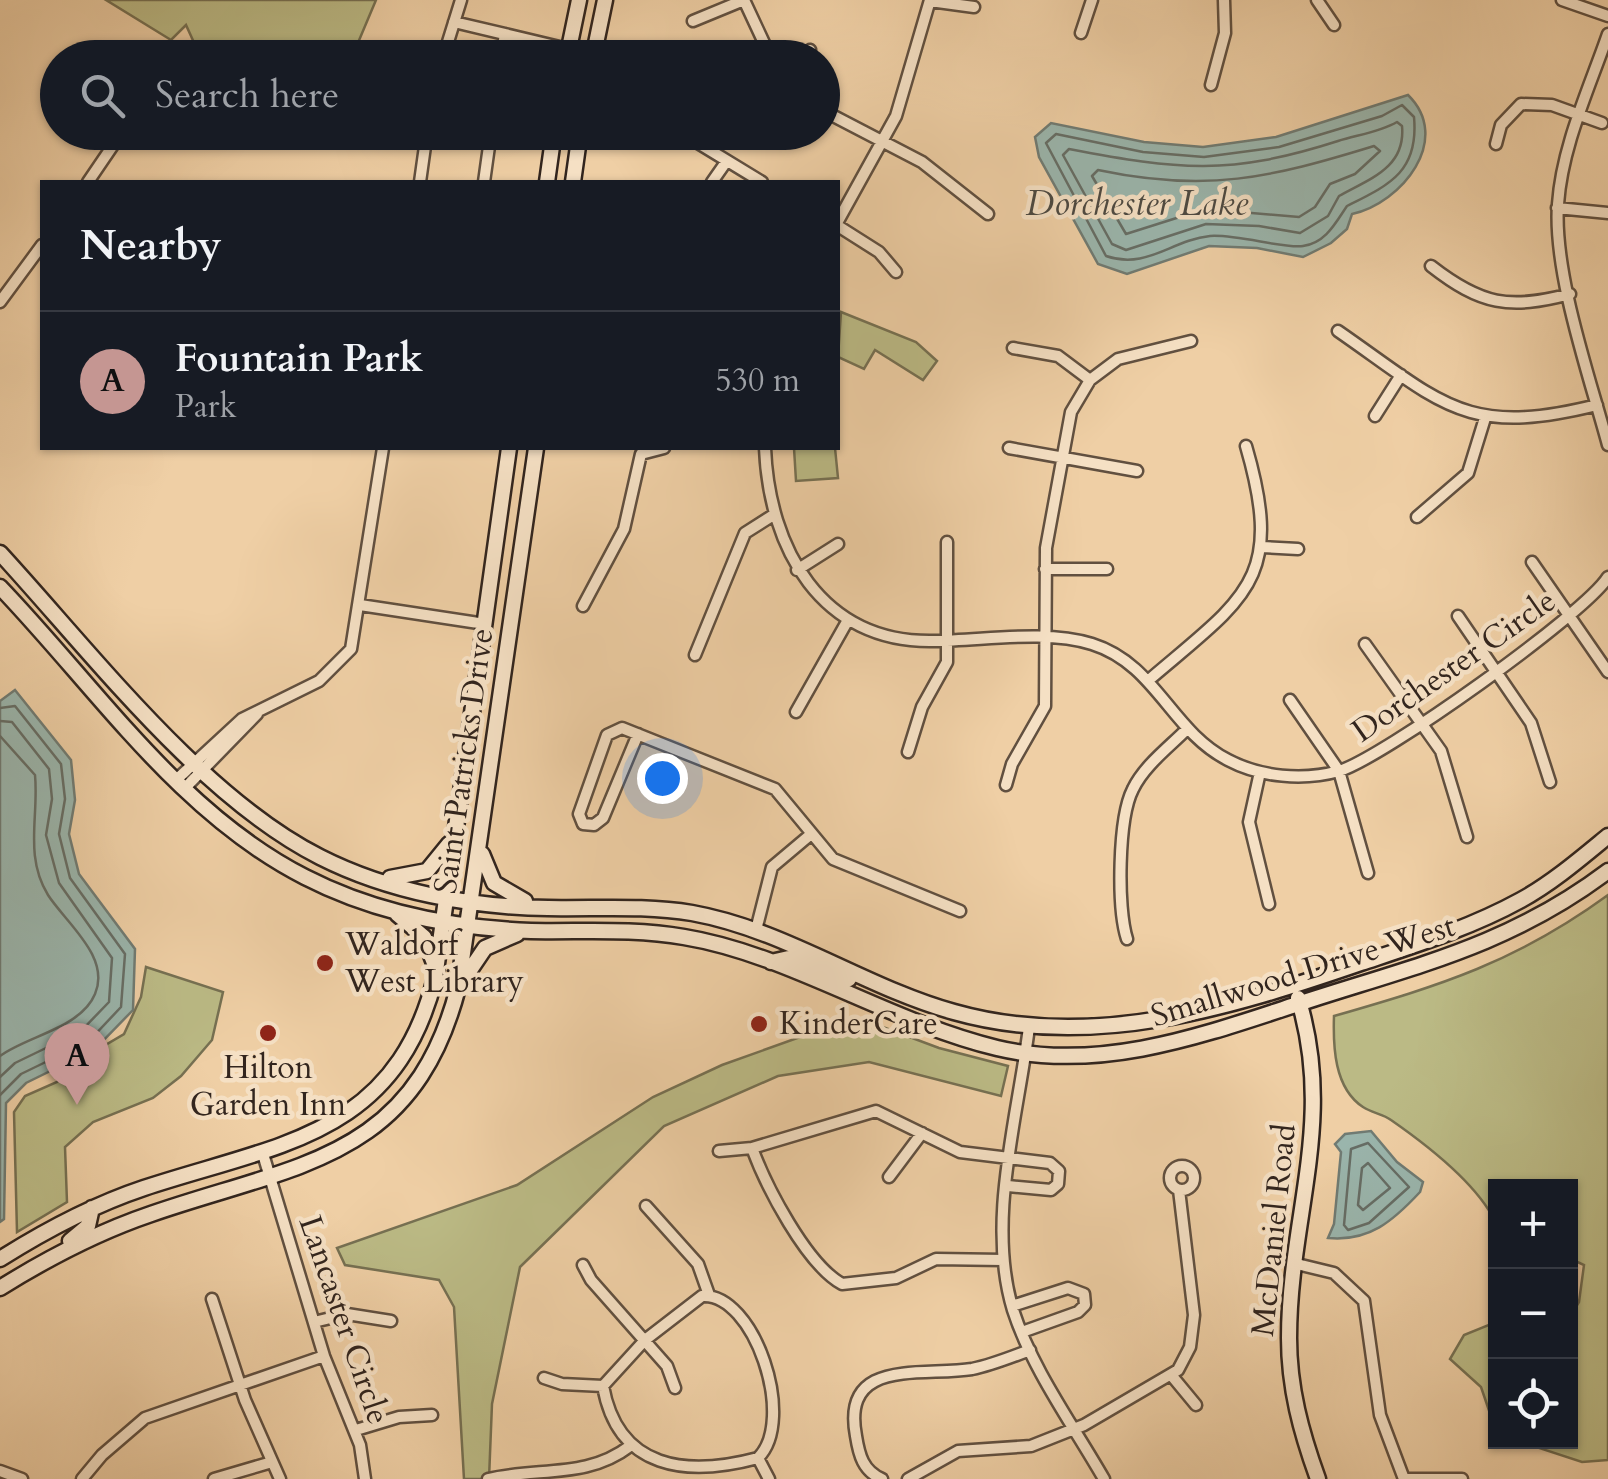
<!DOCTYPE html>
<meta charset="utf-8">
<style>
:root{--surface:#171b24;--page:#20242c;--text:#f1f3f6;--muted:#9ea1a6;--line:#363941;--accent:#c59692}
body{margin:0;font-family:Cardo,serif;background:var(--page);color:var(--text)}
.controls{position:absolute;right:30px;bottom:30px;display:grid;overflow:hidden;border-radius:0px;box-shadow:0 2px 8px #0004}
.controls button{width:90px;height:90px;display:grid;place-items:center;padding:0;border:0;border-bottom:2px solid var(--line);background:var(--surface);color:var(--text);font:50px sans-serif}
.you{position:absolute;left:662px;top:778px;width:35px;height:35px;margin:-25px;border:8px solid #fff;border-radius:50%;background:#1a73e8;box-shadow:0 0 0 15px #1a73e833}
.badge{display:grid;place-items:center;width:65px;height:65px;border-radius:50%;background:var(--accent);color:#111;font-size:32px;font-weight:700}
.pin{position:absolute;translate:-50% -82px;filter:drop-shadow(0 2px 5px #0008)}
.pin::after{content:'';position:absolute;top:52px;width:35px;height:30px;background:inherit;clip-path:polygon(0 0,100% 0,50% 100%)}
.list{margin:0;padding:0;list-style:none}
h2{display:flex;justify-content:space-between;align-items:center;height:130px;margin:0;padding:0 40px;font-size:42px}
h2 small{font-size:32px;font-weight:400;color:var(--muted)}
.list li{display:grid;grid-template-columns:65px 1fr auto;gap:30px;align-items:center;box-sizing:border-box;height:140px;padding:0 40px;border-top:2px solid var(--line)}
.list b{display:block;font-size:38px;white-space:nowrap}
.list p{margin:0;font-size:32px;white-space:nowrap;color:var(--muted)}
.list em{font-size:32px;font-style:normal;color:var(--muted)}
.icon{flex:none;width:55px;height:55px;fill:none;stroke:currentColor;stroke-width:2;stroke-linecap:round;stroke-linejoin:round}
.map{position:relative;flex:none;width:1608px;height:1479px;overflow:hidden}
.search{position:absolute;background:var(--surface);box-shadow:0 2px 8px #0004;left:40px;top:40px;width:800px;height:110px;display:flex;align-items:center;gap:25px;box-sizing:border-box;padding:0 35px;border-radius:55px;color:var(--muted);font-size:38px}
.panel{position:absolute;background:var(--surface);box-shadow:0 2px 8px #0004;left:40px;top:180px;width:800px;height:270px;border-radius:0px}
.map>svg:first-child{display:block}
</style>
<div class="map">
<svg width="1608" height="1479" viewBox="0 0 1608 1479">
<rect width="100%" height="100%" fill="#efcfa5"/>
<filter id="stains"><feTurbulence type="fractalNoise" baseFrequency=".002" numOctaves="4"/><feColorMatrix values="0 0 0 0 .2 0 0 0 0 .09 0 0 0 0 .02 0 0 0 .5 -.17"/></filter>
<radialGradient id="worn" r=".72"><stop offset=".6" stop-color="#630" stop-opacity="0"/><stop offset="1" stop-color="#630" stop-opacity=".3"/></radialGradient>
<path fill="#bbba85" stroke="#767052" stroke-width="2.5" d="M106,0H376L352,57L201,58L186,25L171,40Z
M841,312L916,342L937,361L923,380L875,350L864,369L838,357Z
M794,448H835L838,478L796,481Z
M1608,895V1460L1582,1462L1521,1442H1570L1571,1315L1579,1302L1584,1265L1571,1259L1570,1186H1496L1495,1221C1476,1183 1427,1145 1391,1120C1383,1114 1372,1113 1363,1107C1334,1088 1333,1046 1334,1016C1442,985 1516,962 1608,895Z
M146,967L223,992L212,1040L181,1076L153,1098L93,1122L65,1147L67,1202L17,1232L14,1112L25,1096L57,1082L75,1063L124,1034L141,997Z
M856,1017L939,1048L1008,1066L1001,1096L869,1062L778,1076L664,1126L520,1267L492,1404L489,1479H464L454,1307L439,1280L345,1265L337,1248L517,1185L653,1097L722,1065Z
M1491,1324L1496,1326L1495,1428L1481,1387L1450,1359L1464,1335Z"/>
<path fill="#9ab5ac" stroke="#707b73" stroke-width="2.5" d="M1408,95C1453,139 1402,203 1352,214L1347,229L1331,243L1303,257L1257,248L1209,246L1127,274L1098,264L1039,157L1035,137L1051,123L1144,142L1203,147L1276,137Z
M15,690L71,760L75,800L69,834L79,874L135,949L133,1010L95,1049L26,1083L6,1103L4,1219L0,1222V701Z
M1371,1131L1397,1162L1423,1182L1420,1192C1393,1221 1369,1242 1328,1238L1334,1224L1341,1152L1335,1144L1345,1134Z"/>
<g fill="none" stroke-linecap="round" stroke-linejoin="round">
<path stroke="#666d65" stroke-width="2.5" d="M1402,105L1414,117C1419,172 1389,185 1347,206C1336,222 1326,243 1303,246C1284,249 1237,234 1210,236C1171,240 1147,270 1106,256L1046,143L1056,134L1143,152L1204,157L1279,147L1382,116Z
M1397,122L1402,126C1406,168 1369,179 1339,196L1328,216L1300,233L1259,226L1206,224L1126,250L1112,244L1063,155L1069,149C1179,170 1229,176 1338,141C1357,135 1380,132 1397,122Z
M1374,146L1380,151L1355,174L1330,184L1315,207L1299,217L1205,209L1126,234L1092,176L1098,170C1206,193 1270,178 1374,146Z
M0,708L15,706L61,764L65,799L59,834L70,878L125,954L121,1007L89,1041L21,1074L0,1095
M0,721L12,722L49,769L52,799L46,835L59,883L112,958L109,1002L81,1031L15,1063L0,1077
M0,736L35,775C39,816 24,856 48,895C66,923 111,957 95,994C81,1028 27,1036 0,1056
M1368,1143L1409,1187L1369,1223L1348,1230L1344,1225L1351,1149Z
M1368,1163L1390,1188L1363,1210L1358,1205L1362,1168Z"/>
<defs>
<path id="street" d="M744,0L771,58
M1317,0L1334,25
M1562,0L1608,16
M930,1L974,7
M693,21L744,0
M454,22L568,49
M1081,33L1092,0
M1608,34C1589,89 1562,146 1558,204C1553,273 1590,378 1608,445
M443,58L461,0
M501,58L505,34
M799,58L810,50
M1211,85L1225,33L1224,0
M822,110L922,162L988,214
M680,132L762,182
M1496,144L1501,125L1521,104L1552,105L1602,123
M88,182L122,132
M420,182L427,132
M484,182L491,132
M712,182L726,162
M1557,208L1608,213
M838,221L896,116L930,0
M838,226L879,252L896,272
M1431,266C1481,305 1509,310 1570,294
M0,302L42,245
M1338,331C1442,403 1465,438 1597,405
M1013,348L1058,356L1090,380
M1375,416L1401,375
M765,448C769,548 821,643 933,641C983,641 1044,629 1092,644C1156,664 1171,731 1228,760C1260,777 1303,781 1339,771C1381,759 1585,614 1608,577
M1009,448L1137,471
M1417,517L1468,473L1485,418
M1262,547L1298,549
M1532,562L1608,672
M1045,569H1107
M797,570L838,544
M360,605L485,624
M583,606L624,529L641,454L664,448
M1458,616L1531,723L1550,782
M1365,644L1441,751L1467,837
M695,655L745,533L775,514
M1150,679C1246,597 1285,580 1246,446
M1290,700L1339,771L1368,873
M796,712L848,620
M638,734L603,818L594,825L583,824L579,814L607,735L622,728L775,789L833,859L960,911
M908,752L922,707L947,662V542
M1260,772L1249,822L1269,904
M176,780L242,719L319,681L351,649L383,448
M1006,785L1012,764L1045,706L1046,548L1071,412L1090,380L1118,359L1191,341
M185,788L257,714
M756,930L772,867L810,835
M1127,939C1117,908 1118,818 1133,789C1144,766 1168,748 1186,730
M1029,1027C1018,1117 986,1221 1013,1310C1032,1369 1073,1425 1104,1479
M719,1151L752,1148
M263,1154L324,1356L360,1445L365,1479
M1170 1178a12 12 0 1 1 24 0a12 12 0 1 1-24 0Z
M889,1177L922,1133
M646,1206L698,1264L709,1295
M1003,1260L936,1259L896,1278L842,1284C806,1264 766,1186 752,1148L876,1111L960,1152L1050,1163L1059,1171L1058,1184L1051,1190L1008,1186
M1297,1264L1334,1273L1364,1301L1380,1415L1404,1479
M583,1265L591,1280L667,1366L675,1388
M702,1296C754,1292 797,1420 758,1458C687,1477 618,1470 603,1386L645,1340Z
M212,1299L245,1400L280,1479
M1012,1306L1068,1288L1084,1294L1085,1305L1078,1312L1022,1332
M314,1322L347,1314L391,1321
M1172,1376L1196,1405
M544,1378L562,1384L603,1386
M356,1430L399,1417L432,1415
M758,1458L769,1479
M0,1471L22,1479
M82,1479L102,1455L145,1418L324,1356
M214,1479L272,1462
M488,1479C539,1467 587,1479 630,1446
M882,1479C863,1471 859,1455 856,1436C841,1357 922,1377 972,1369C992,1365 1011,1357 1030,1350
M908,1479L958,1451L1031,1446L1084,1425L1178,1370L1190,1347L1194,1315L1179,1190
M1404,1479H1462"/>
<path id="secondary" d="M567,58L579,0
M593,58L605,0
M547,182L554,132
M573,182L580,132
M0,553C91,652 201,797 320,857C389,892 471,907 548,908C596,909 644,905 692,913C786,930 864,987 954,1012C1092,1051 1230,1008 1361,963C1415,945 1470,928 1521,900C1552,883 1580,859 1608,836
M0,587C96,687 179,813 305,877C375,913 454,928 531,931C582,932 633,928 684,937C788,954 889,1022 997,1048C1102,1073 1206,1034 1304,1002C1418,965 1510,945 1608,871
M482,854L494,883L525,901
M390,878L427,871L449,844
M397,914L424,937L434,963
M771,962L793,957L849,979
M464,979L485,948L517,934
M1298,998C1336,1121 1289,1217 1289,1338C1289,1388 1301,1432 1318,1479
M70,1241L88,1226L92,1208
M0,1259C46,1230 93,1205 144,1188C277,1144 395,1137 435,978L509,448
M0,1288C48,1258 98,1232 151,1214C295,1164 413,1161 458,988L536,448"/>
</defs>
<use href="#street" stroke="#615040" stroke-width="15"/>
<use href="#secondary" stroke="#32251e" stroke-width="19"/>
<use href="#street" stroke="#f5e0c4" stroke-width="10"/>
<use href="#secondary" stroke="#f5e0c4" stroke-width="14"/>
</g>
<g fill="#8f2418" stroke="#f5e0c4" stroke-width="4">
<circle cx="325" cy="963" r="10"/>
<circle cx="759" cy="1024" r="10"/>
<circle cx="268" cy="1033" r="10"/>
</g>
<g text-anchor="middle" dominant-baseline="central" stroke-width="9" stroke-linejoin="round" paint-order="stroke">
<g font-size="32" fill="#32251e" stroke="#f5e0c4">
<text transform="translate(1454 666) rotate(-35)">Dorchester Circle</text>
<text transform="translate(464 761) rotate(-82)">Saint Patricks Drive</text>
<text transform="translate(1303 971) rotate(-17)">Smallwood Drive West</text>
<text transform="translate(1274 1230) rotate(-84)">McDaniel Road</text>
<text transform="translate(344 1320) rotate(71)">Lancaster Circle</text>
</g>
<g font-size="32" fill="#32251e" stroke="#f5e0c4" text-anchor="start">
<text x="345" y="945">Waldorf<tspan x="345" dy="37">West Library</tspan></text>
<text x="779" y="1024">KinderCare</text>
<text x="268" y="1068" text-anchor="middle">Hilton<tspan x="268" dy="37">Garden Inn</tspan></text>
</g>
<g font-size="35" font-style="italic" fill="#4c4942" stroke="#f5e0c4">
<text x="1137" y="204">Dorchester Lake</text>
</g>
</g>
<rect width="100%" height="100%" filter="url(#stains)"/>
<rect width="100%" height="100%" fill="url(#worn)"/>
</svg>
<div class="controls">
<button>+</button>
<button>−</button>
<button><svg class="icon" aria-label="locate" viewBox="0 0 24 24"><circle cx="12" cy="12" r="6"/><path d="M12 2v4M12 18v4M2 12h4M18 12h4"/></svg></button>
</div>
<div class="you"></div>
<div class="pin badge" style="left:77px;top:1105px">A</div>
<div class="search"><svg class="icon" aria-label="search" viewBox="0 0 24 24"><circle cx="10" cy="10" r="6"/><path d="M15 15l6 6"/></svg>Search here</div>
<section class="panel">
<h2>Nearby<small></small></h2>
<ul class="list">
<li><span class="badge">A</span><div><b>Fountain Park</b><p>Park</p></div><em>530 m</em></li>
</ul>
</section>
</div>
